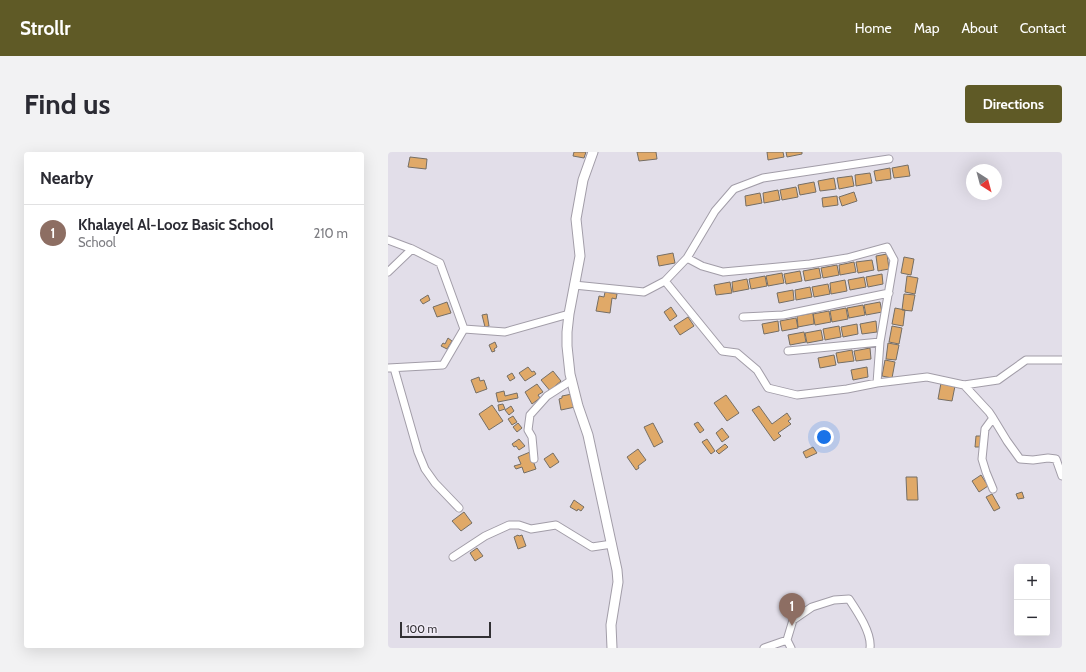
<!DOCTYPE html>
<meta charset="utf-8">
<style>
:root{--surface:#fff;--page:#f2f2f3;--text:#2b2b33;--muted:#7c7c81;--line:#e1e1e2;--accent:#5f5a26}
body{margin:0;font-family:Cabin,sans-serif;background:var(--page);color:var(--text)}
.controls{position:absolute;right:12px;bottom:12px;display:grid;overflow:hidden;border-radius:4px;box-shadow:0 4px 16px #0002}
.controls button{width:36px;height:36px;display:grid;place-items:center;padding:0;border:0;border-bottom:1px solid var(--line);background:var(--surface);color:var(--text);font:20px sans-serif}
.compass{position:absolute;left:578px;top:12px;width:36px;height:36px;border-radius:50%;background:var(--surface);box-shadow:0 4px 16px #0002;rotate:144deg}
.scale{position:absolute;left:12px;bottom:10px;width:91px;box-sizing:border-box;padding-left:4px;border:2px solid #323034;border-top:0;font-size:11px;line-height:14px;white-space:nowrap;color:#323034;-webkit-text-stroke:3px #f0ebf6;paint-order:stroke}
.you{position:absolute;left:436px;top:285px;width:14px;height:14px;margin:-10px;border:3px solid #fff;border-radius:50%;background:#1a73e8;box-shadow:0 0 0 6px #1a73e833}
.badge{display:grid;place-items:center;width:26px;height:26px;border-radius:50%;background:var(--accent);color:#fff;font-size:13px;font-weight:700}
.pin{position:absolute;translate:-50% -33px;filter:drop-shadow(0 1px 2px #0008)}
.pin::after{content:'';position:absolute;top:21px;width:14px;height:12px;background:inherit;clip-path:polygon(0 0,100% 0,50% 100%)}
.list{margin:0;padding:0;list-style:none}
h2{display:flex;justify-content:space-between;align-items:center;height:52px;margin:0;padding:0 16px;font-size:17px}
h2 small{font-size:13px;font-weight:400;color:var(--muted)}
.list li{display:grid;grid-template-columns:26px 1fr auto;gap:12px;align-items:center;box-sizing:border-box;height:56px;padding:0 16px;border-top:1px solid var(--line)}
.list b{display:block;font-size:15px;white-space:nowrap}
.list p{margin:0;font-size:13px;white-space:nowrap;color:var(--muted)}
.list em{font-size:13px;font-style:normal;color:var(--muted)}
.map{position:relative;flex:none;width:674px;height:496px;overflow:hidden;border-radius:4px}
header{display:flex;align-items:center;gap:24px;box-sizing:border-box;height:56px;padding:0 20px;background:var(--accent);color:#fff}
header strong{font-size:19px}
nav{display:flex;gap:22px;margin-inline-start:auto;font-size:14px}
.intro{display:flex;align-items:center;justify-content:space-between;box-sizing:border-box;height:96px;padding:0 24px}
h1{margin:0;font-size:28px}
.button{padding:10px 18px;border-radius:4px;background:var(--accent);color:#fff;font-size:14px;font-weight:700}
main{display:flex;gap:24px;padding:0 24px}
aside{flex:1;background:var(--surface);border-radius:4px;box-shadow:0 4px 16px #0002}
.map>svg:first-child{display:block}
</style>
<header>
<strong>Strollr</strong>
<nav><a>Home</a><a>Map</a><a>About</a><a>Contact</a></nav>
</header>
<div class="intro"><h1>Find us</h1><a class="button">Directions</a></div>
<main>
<aside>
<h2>Nearby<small></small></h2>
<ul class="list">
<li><span class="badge" style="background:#8d6e63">1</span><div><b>Khalayel Al-Looz Basic School</b><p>School</p></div><em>210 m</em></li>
</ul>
</aside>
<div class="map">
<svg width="674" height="496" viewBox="0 0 674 496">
<rect width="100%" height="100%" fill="#e2dee9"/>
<path fill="#e0a968" stroke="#756e65" d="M186,0H198L196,6L185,4Z
M249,0H268L269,7L251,9Z
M379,0H395L396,5L380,8Z
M398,0H414V2L399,5Z
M22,5L39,7L38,17L20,15Z
M520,13L522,24L506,26L504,16Z
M502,16L503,27L488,29L486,19Z
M482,21L484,31L468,34L467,23Z
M464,24L466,34L451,37L449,26Z
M446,26L448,37L432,39L430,29Z
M426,30L428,40L412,43L410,33Z
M408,35L410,45L394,48L392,38Z
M390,38L392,48L376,51L375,41Z
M466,40L469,49L454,54L451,45Z
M372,41L374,51L358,54L357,44Z
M449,44L450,53L435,55L434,46Z
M285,101L287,111L271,114L269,104Z
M499,102L501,117L490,119L488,104Z
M516,105L526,107L523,123L513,121Z
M484,108L486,118L470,121L468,110Z
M466,110L468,120L452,123L451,113Z
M449,113L451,123L435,126L433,116Z
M431,116L433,126L417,129L415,119Z
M412,119L414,129L398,132L396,122Z
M394,121L396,131L380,134L378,124Z
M494,122L495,132L480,135L478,125Z
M377,124L379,134L363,137L361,127Z
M519,124L530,126L527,142L517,140Z
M476,125L478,135L462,138L460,128Z
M359,127L361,137L345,140L344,130Z
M457,128L459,139L443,142L442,131Z
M342,130L344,141L328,143L326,133Z
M440,132L442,142L426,145L424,135Z
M422,135L424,145L408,148L407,138Z
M405,138L406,148L391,151L389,141Z
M217,140L229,142L228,147L224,146L222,161L208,159L211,144L216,145Z
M516,142L527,143L524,159L514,158Z
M40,143L42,148L35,152L32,148Z
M59,150L63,161L49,165L45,155Z
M492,150L494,160L478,163L476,153Z
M475,153L477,163L461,166L459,156Z
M283,155L289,164L282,169L276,160Z
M458,156L460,167L444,170L442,159Z
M507,156L517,158L515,174L504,172Z
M441,159L443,170L427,173L425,162Z
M425,161L426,172L410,175L409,164Z
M99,162L101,174L97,175L94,163Z
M300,165L306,174L292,183L286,174Z
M408,166L410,176L394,179L392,169Z
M390,169L391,179L376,182L374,172Z
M488,169L489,180L474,182L472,172Z
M469,172L470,182L455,185L453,175Z
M451,174L453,185L437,188L435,177Z
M504,174L514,176L511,192L501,190Z
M433,178L435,188L419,191L417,181Z
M416,180L418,190L402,193L400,183Z
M60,186L64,189L59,197L53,194L55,191L57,192Z
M107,190L109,195L106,197L107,199L104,200L101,193Z
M500,191L511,193L508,208L498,207Z
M482,196L483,207L468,209L466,199Z
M464,198L466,209L450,211L448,201Z
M446,203L448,213L432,216L430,206Z
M497,208L507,210L504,226L494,224Z
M140,215L144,220L146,219L148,222L137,229L131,221Z
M479,215L480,225L465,228L463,218Z
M165,219L173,229L167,234L169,236L163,240L153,228Z
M124,221L127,226L122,229L119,224Z
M91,225L92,229L96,228L99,237L88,241L83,228Z
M553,231L567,234L564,249L550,247Z
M149,232L155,240L150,243L152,246L144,252L137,240Z
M116,239L117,244L129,241L130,246L110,250L108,241Z
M184,242L187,255L173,258L171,247L174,246V244Z
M338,243L351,261L339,269L326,251Z
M115,252L117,257L111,259L110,253Z
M104,253L115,269L101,278L91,262Z
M123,254L126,259L121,263L117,258Z
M371,254L384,272L399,261L403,267L400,269L403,272L390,281L393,284L386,289L364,258Z
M125,264L129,270L124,273L120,267Z
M310,270L316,278L312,281L306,272Z
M130,271L134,276L129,280L125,275Z
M265,271L275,290L266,295L256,275Z
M334,276L341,285L334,290L328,281Z
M588,284H593L592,295H587Z
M131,287L137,294L131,298L128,294L126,295L124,292Z
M319,287L327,299L323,302L314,290Z
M337,292L340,295L331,302L328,299Z
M425,295L429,301L418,306L415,300Z
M250,297L258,308L250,314L251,316L248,318L239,305Z
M142,300L148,317L136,321L134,315L128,317L126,314L133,312L130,305Z
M165,301L171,310L162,316L156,307Z
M593,323L600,334L591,340L584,329Z
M518,325H529L530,348H519Z
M634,340L636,346L630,347L628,342Z
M604,342L612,356L606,359L598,345Z
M186,348L196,355L193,359L190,357L189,359L182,355Z
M76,360L84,371L73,379L64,369Z
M130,383L131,384L134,383L138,394L130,397L126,385Z
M89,396L95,404L87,409L82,401Z"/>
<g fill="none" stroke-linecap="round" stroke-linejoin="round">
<defs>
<path id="minor" d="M0,88L24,97L52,111L76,177
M299,106L314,114L335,120L422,112L459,106L499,95L506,108L492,190L489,231
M0,120L24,97
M277,129L334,199L349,201L369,218L380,236L409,243L459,237L489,231L539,225L576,233L610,228L638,208H674
M186,133L256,140L277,129L299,106L327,59L346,37L375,26L501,7
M355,165L395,163L501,141
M400,199L492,190
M0,216L55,213L76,177L117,180L181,162
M6,216L30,300L37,317L47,331L71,356
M576,233L601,260L605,266L597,277L594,307L598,320L605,337
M605,266L619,289L632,307L645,308L660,306L668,307L674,324
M146,307L144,285L140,278L142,263L159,244L184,228
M65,405L97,384L121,373H131L143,377L168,373L204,395L224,392
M376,496L399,488
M403,496L399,488L405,468L424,455L446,448L461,447C469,459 484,481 482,496"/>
<path id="tertiary" d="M205,0L195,28L188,67L192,104L181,162L179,180V194L182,222L190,254L200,283L229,418L230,430L223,473L224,496"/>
</defs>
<use href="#minor" stroke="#a29da8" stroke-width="9"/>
<use href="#tertiary" stroke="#a29da8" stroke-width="11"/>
<use href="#minor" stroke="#fff" stroke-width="7"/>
<use href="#tertiary" stroke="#fff" stroke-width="9"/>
</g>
</svg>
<div class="controls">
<button>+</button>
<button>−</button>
</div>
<svg class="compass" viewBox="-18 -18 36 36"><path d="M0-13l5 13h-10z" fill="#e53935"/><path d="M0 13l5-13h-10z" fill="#7c7c81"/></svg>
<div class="scale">100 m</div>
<div class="you"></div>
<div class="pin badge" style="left:404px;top:474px;background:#8d6e63">1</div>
</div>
</main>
